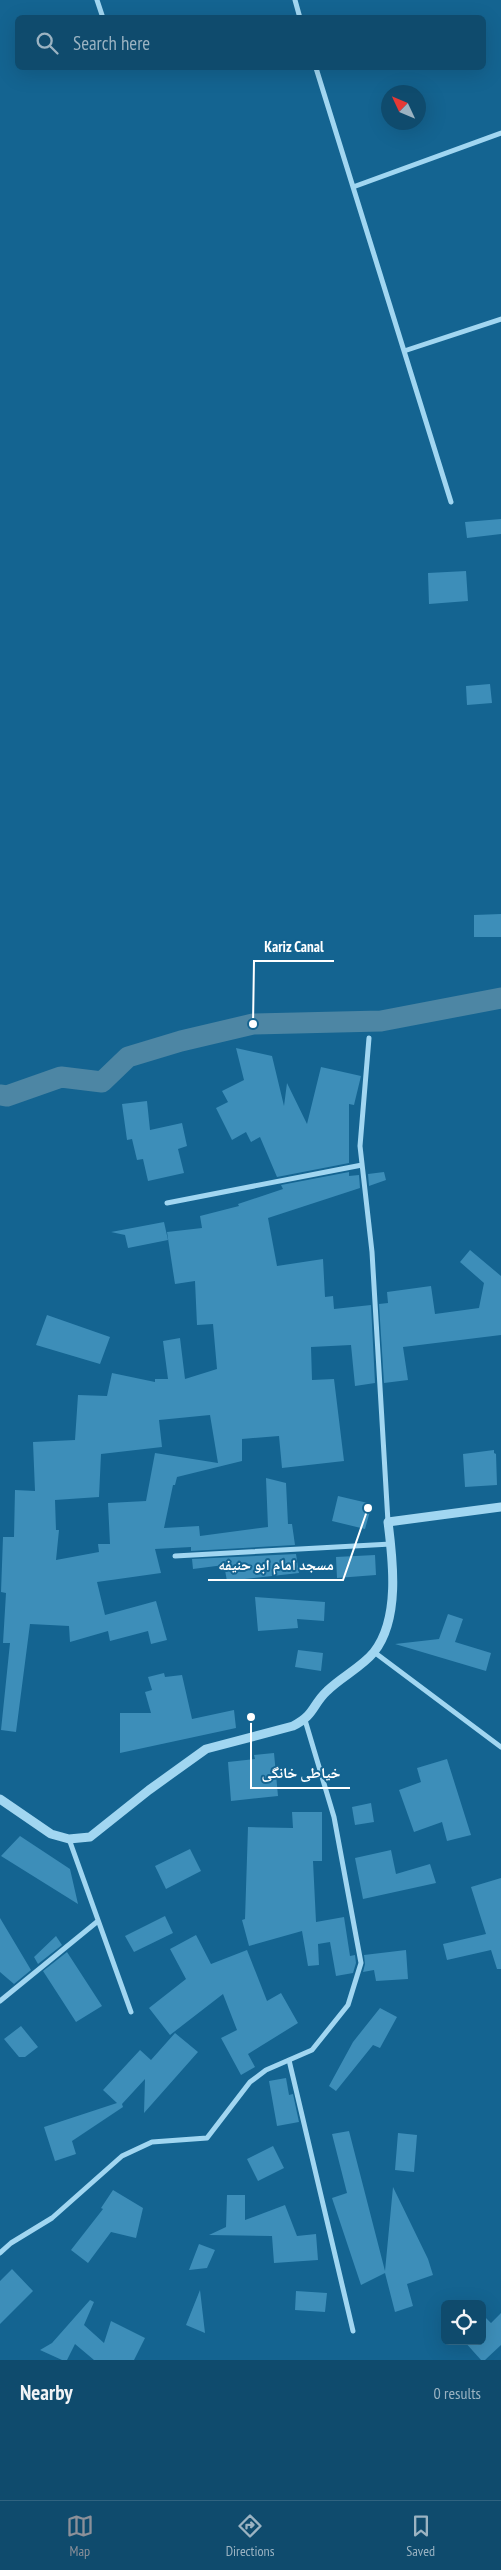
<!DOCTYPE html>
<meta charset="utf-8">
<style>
:root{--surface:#0f4b6d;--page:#1d5575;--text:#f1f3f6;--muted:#9bb3c2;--line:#2f6380;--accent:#8c9099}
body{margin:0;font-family:"PT Sans Narrow","Noto Naskh Arabic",sans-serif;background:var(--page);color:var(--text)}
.controls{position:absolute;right:15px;bottom:15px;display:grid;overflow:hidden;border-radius:8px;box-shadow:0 5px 20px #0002}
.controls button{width:45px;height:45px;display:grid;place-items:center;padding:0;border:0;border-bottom:1px solid var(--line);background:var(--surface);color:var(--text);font:25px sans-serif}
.compass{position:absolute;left:381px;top:85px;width:45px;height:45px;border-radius:50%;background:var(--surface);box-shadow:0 5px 20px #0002;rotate:314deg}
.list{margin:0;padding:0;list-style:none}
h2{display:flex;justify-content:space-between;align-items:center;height:65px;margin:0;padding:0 20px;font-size:21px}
h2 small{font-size:16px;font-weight:400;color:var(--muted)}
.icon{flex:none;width:28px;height:28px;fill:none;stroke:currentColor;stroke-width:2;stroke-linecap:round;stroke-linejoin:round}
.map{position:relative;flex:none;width:501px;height:2360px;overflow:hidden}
.search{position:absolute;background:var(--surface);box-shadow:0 5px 20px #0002;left:15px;right:15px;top:15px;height:55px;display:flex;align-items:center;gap:12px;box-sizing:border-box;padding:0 18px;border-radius:8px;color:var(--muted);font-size:19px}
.sheet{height:140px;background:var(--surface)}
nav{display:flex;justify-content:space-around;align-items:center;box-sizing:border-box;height:70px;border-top:1px solid var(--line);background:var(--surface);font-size:14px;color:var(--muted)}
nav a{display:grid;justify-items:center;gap:2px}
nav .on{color:var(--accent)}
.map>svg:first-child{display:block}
</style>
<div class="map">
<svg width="501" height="2360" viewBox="0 0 501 2360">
<rect width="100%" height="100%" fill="#146491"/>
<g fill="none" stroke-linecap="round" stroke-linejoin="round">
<path stroke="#4d86a4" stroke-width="21" d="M0,1095L7,1096L61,1077L102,1082L128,1057L181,1041L253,1024L381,1021L501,998"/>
</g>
<path fill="#3d8eb9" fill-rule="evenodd" d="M501,519V534L467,538L465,522Z
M466,571L468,601L429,604L428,573Z
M490,684L492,703L467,705L466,686Z
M501,914V937H474V915Z
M236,1048L272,1056L284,1106L287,1083L307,1124L321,1067L361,1076L354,1105L349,1104V1163L277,1177L260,1137L251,1142L246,1132L232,1140L216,1108L228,1102L222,1091L244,1080Z
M147,1101L150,1130L182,1123L187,1146L178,1149L184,1173L148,1181L143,1159L137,1160L132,1139L127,1140L122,1104Z
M349,1172V1176L359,1175L360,1188L268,1218L277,1266L323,1259L325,1297L333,1296L334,1309L371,1305L375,1383L355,1386L351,1345L311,1347L312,1380L334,1379L344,1461L282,1468L279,1436L242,1439V1461L177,1477L175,1485H173L164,1528L199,1526L200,1536L268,1527L266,1478L286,1483L288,1524H292L295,1545L191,1551V1547L155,1549L161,1573L97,1582L105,1615L156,1601L167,1640L151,1644L148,1631L110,1641L108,1631L70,1642L69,1626L30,1624L16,1732L1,1730L10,1643H3L6,1593L1,1592L3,1537H14L15,1490L35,1491L33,1442L75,1440L78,1395L107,1396L112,1373L155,1382V1379H168L163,1341L180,1338L185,1379L217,1369L213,1324L197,1325L195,1281L175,1284L167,1232L202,1228L200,1216L239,1206L238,1204L283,1189L281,1185ZM210,1415L218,1463L155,1453L146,1501L108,1503L110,1544H98L99,1552L56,1560L59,1530H56L55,1500L99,1497L101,1454L162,1447L159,1420Z
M384,1172L386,1180L369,1186L368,1174Z
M164,1222L168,1240L128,1248L125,1235L111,1232Z
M470,1250L501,1276V1335L403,1347L408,1380L384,1383L379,1304L388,1303L387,1292L431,1286L435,1314L479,1308L484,1283L460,1262Z
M47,1315L110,1337L100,1364L36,1345Z
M494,1450V1453L496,1454L497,1485L465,1487L463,1454Z
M338,1496L372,1504L365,1529L332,1521Z
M296,1554L299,1573L227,1581L224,1565L193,1569L192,1559Z
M375,1555L376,1575L337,1578L336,1557Z
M255,1597L325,1602L324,1621L297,1619L298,1628L258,1631Z
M448,1614L463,1619L455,1642L491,1653L486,1671L395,1644L439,1639Z
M298,1650L323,1653L321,1671L295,1667Z
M164,1673L165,1677L182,1675L192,1719L234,1710L236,1728L120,1753V1713H151L145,1692L152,1690L148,1677Z
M274,1753L278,1796L231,1801L228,1762L255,1759L254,1755Z
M447,1759L471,1835L447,1841L442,1822L414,1832L399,1790L421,1782L417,1768Z
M371,1803L374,1822L355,1825L352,1807Z
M292,1812H322V1861H313L316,1922L344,1917L350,1956L355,1955L356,1963L353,1973L336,1976L330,1942L318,1944L319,1965L308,1966L302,1931L249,1946L242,1920L245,1919L248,1827L293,1828Z
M20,1836L70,1869L78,1904L1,1856Z
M190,1849L201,1871L166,1889L155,1866Z
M391,1850L396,1874L430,1864L436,1883L363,1899L355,1858Z
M501,1878V1969H497L491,1950L447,1960L443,1944L486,1934L471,1887Z
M165,1916L173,1933L134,1952L125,1936Z
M0,1918L31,1970L14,1984L0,1972Z
M196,1935L211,1964L247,1950L267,2001L281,1993L298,2023L248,2054L255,2067L241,2075L221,2038L237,2030L223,1994L170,2035L149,2008L186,1979L170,1949Z
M56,1936L62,1945L38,1964L34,1957Z
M406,1950L408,1979L376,1981L374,1970L363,1972L365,1964L364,1955Z
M67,1952L102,2006L76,2022L43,1971Z
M380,2008L397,2017L380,2048L373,2045L336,2091L329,2086L353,2042Z
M21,2026L38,2047L25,2057H19L4,2039Z
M175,2033L198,2052L144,2113L145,2079L122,2104L123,2107L72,2141L76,2154L55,2161L44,2127L117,2103L103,2090L140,2050L151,2060Z
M286,2078L289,2095L293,2094L299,2122L277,2126L269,2081Z
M349,2131L385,2271L393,2187L428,2259L433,2275L407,2284L413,2306L395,2312L385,2273L361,2285L332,2198L347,2193L332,2134Z
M398,2133L417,2135L414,2172L395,2170Z
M273,2146L284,2168L258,2181L247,2159Z
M113,2190L143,2208L136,2238L111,2232L88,2263L71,2250L103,2209L101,2208Z
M227,2195H245V2220L285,2205L297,2236L316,2234L318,2260L274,2263L272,2236L209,2235L226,2227Z
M199,2244L215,2250L207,2268L189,2270Z
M12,2269L33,2291L0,2324V2281Z
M200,2290L205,2333L186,2325Z
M296,2291L327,2293L325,2312L295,2310Z
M90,2300L94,2302L84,2325L104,2343L111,2321L145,2338L134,2360H94L75,2344L67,2360H62L40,2350L52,2343Z
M501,2313V2345L485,2360H481L464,2341H482V2314L491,2323Z"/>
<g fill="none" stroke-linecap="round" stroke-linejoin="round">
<path stroke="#a1d6f1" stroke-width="5" d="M97,0L103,18
M295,0L300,18
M316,68L451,502
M353,187L501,133
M404,351L501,319
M369,1038L360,1146L372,1252L388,1522
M167,1203L362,1165
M175,1556L391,1544
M374,1652L501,1747
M69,1839L131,2012
M0,2001L98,1921
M289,2060L353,2331
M0,2253L11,2243L52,2218L122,2156L152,2142L207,2138L250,2082L266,2070L312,2050L348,2005L361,1963L334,1817L305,1720"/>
<path stroke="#a1d6f1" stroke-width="9" d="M0,1799L51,1834L69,1839L90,1837L149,1790L206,1749L293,1726C315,1715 312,1705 327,1691C341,1677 362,1667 374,1652C400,1619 393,1561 388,1522L501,1507"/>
</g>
<path fill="none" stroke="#fff" stroke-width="2" d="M253 1024L254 961H334M368 1508L343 1580H208M251 1717L251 1788H350"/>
<g fill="#fff" stroke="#146491" stroke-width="2">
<circle cx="253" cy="1024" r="5"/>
<circle cx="368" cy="1508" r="5"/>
<circle cx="251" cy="1717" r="5"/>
</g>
<g font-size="15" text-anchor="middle" font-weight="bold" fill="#fff" stroke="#146491" stroke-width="4" stroke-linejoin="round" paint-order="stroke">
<text x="294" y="952">Kariz Canal</text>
<text x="276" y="1570">مسجد امام ابو حنیفه</text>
<text x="301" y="1778">خیاطی خانگی</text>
</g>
</svg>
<div class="controls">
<button><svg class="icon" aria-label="locate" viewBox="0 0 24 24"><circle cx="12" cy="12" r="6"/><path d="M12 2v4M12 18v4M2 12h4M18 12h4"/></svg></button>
</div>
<svg class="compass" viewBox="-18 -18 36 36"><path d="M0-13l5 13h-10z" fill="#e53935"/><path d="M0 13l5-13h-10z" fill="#9bb3c2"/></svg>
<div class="search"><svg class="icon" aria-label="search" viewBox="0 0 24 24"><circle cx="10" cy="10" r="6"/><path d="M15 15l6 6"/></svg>Search here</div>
</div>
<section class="sheet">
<h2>Nearby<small>0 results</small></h2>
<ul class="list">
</ul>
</section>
<nav>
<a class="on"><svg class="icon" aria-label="map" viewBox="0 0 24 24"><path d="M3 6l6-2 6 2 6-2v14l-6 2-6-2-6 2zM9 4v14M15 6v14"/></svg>Map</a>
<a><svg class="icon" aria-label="directions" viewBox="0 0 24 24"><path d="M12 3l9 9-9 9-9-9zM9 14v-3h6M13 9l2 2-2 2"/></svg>Directions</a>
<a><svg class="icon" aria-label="saved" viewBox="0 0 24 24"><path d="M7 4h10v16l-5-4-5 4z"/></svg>Saved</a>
</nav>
